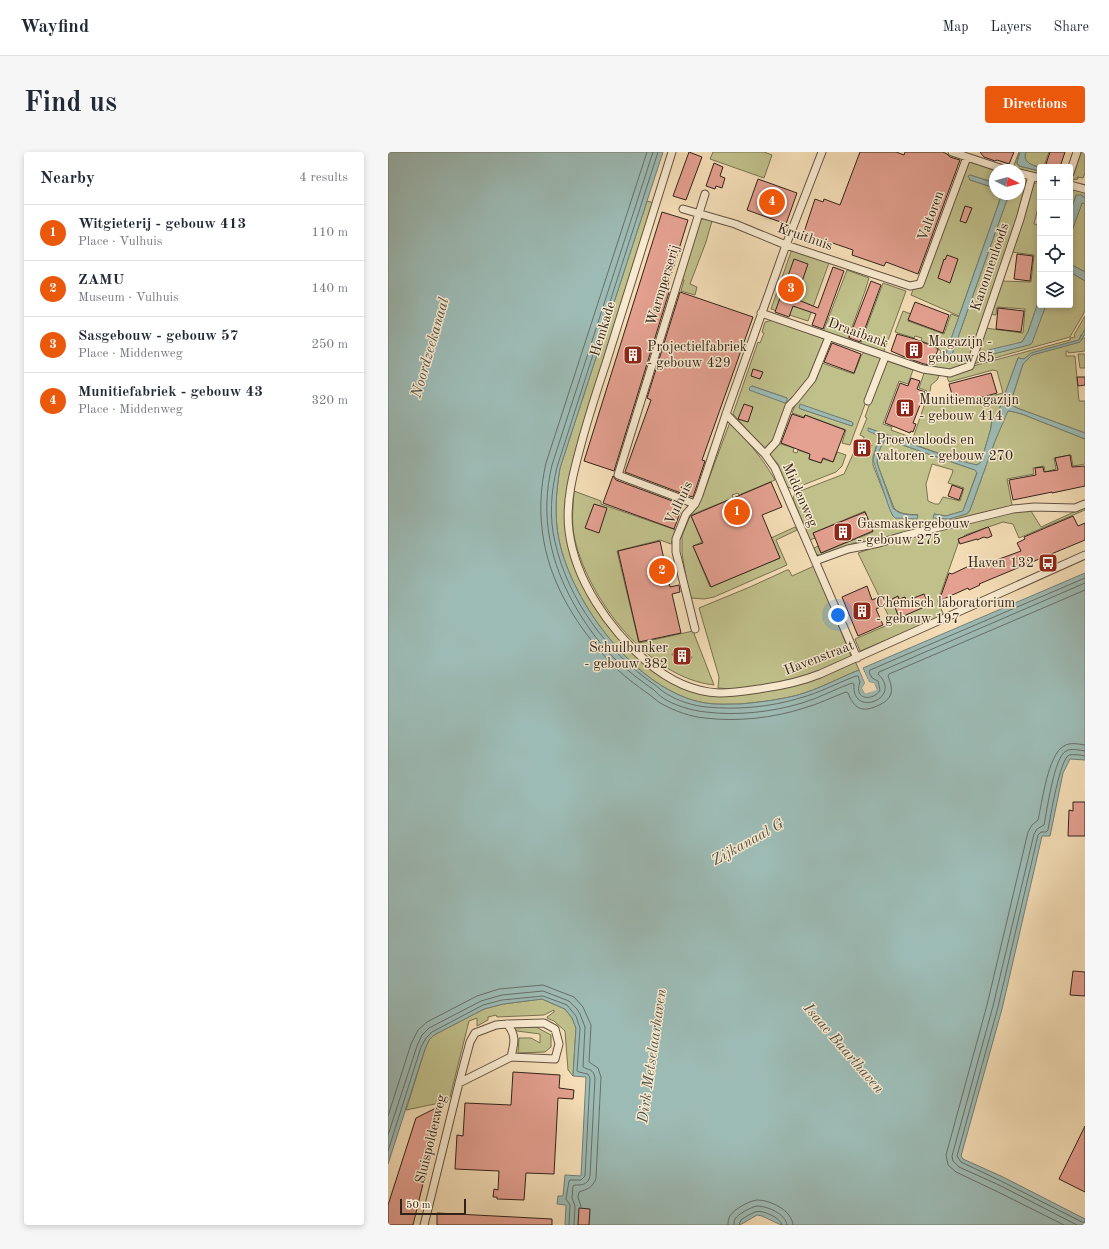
<!DOCTYPE html>
<meta charset="utf-8">
<style>
:root{--surface:#fff;--page:#f6f6f7;--text:#1f2937;--muted:#747a83;--line:#e0e1e3;--accent:#ea580c}
body{margin:0;font-family:"Old Standard TT",serif;background:var(--page);color:var(--text)}
.controls{position:absolute;right:12px;top:12px;display:grid;overflow:hidden;border-radius:4px;box-shadow:0 2px 6px #0003}
.controls button{width:36px;height:36px;display:grid;place-items:center;padding:0;border:0;border-bottom:1px solid var(--line);background:var(--surface);color:var(--text);font:20px sans-serif}
.compass{position:absolute;left:601px;top:12px;width:36px;height:36px;border-radius:50%;background:var(--surface);box-shadow:0 2px 6px #0003;rotate:96deg}
.scale{position:absolute;left:12px;bottom:10px;width:66px;box-sizing:border-box;padding-left:4px;border:2px solid #31231a;border-top:0;font-size:11px;line-height:14px;white-space:nowrap;color:#31231a;-webkit-text-stroke:3px #f8ead0;paint-order:stroke}
.you{position:absolute;left:450px;top:463px;width:14px;height:14px;margin:-10px;border:3px solid #fff;border-radius:50%;background:#1a73e8;box-shadow:0 0 0 6px #1a73e833}
.badge{display:grid;place-items:center;width:26px;height:26px;border-radius:50%;background:var(--accent);color:#fff;font-size:13px;font-weight:700}
.pin{position:absolute;translate:-50% -50%;border:2px solid #fff;box-shadow:0 1px 4px #0006}
.list{margin:0;padding:0;list-style:none}
h2{display:flex;justify-content:space-between;align-items:center;height:52px;margin:0;padding:0 16px;font-size:17px}
h2 small{font-size:13px;font-weight:400;color:var(--muted)}
.list li{display:grid;grid-template-columns:26px 1fr auto;gap:12px;align-items:center;box-sizing:border-box;height:56px;padding:0 16px;border-top:1px solid var(--line)}
.list b{display:block;font-size:15px;white-space:nowrap}
.list p{margin:0;font-size:13px;white-space:nowrap;color:var(--muted)}
.list em{font-size:13px;font-style:normal;color:var(--muted)}
.icon{flex:none;width:22px;height:22px;fill:none;stroke:currentColor;stroke-width:2;stroke-linecap:round;stroke-linejoin:round}
.map{position:relative;flex:none;width:697px;height:1073px;overflow:hidden;border-radius:4px}
header{display:flex;align-items:center;gap:24px;box-sizing:border-box;height:56px;padding:0 20px;background:var(--surface);border-bottom:1px solid var(--line)}
header strong{font-size:19px}
nav{display:flex;gap:22px;margin-inline-start:auto;font-size:14px}
.intro{display:flex;align-items:center;justify-content:space-between;box-sizing:border-box;height:96px;padding:0 24px}
h1{margin:0;font-size:28px}
.button{padding:10px 18px;border-radius:4px;background:var(--accent);color:#fff;font-size:14px;font-weight:700}
main{display:flex;gap:24px;padding:0 24px}
aside{flex:1;background:var(--surface);border-radius:4px;box-shadow:0 2px 6px #0003}
.map>svg:first-child{display:block}
</style>
<header>
<strong>Wayfind</strong>
<nav><a>Map</a><a>Layers</a><a>Share</a></nav>
</header>
<div class="intro"><h1>Find us</h1><a class="button">Directions</a></div>
<main>
<aside>
<h2>Nearby<small>4 results</small></h2>
<ul class="list">
<li><span class="badge">1</span><div><b>Witgieterij - gebouw 413</b><p>Place · Vulhuis</p></div><em>110 m</em></li>
<li><span class="badge">2</span><div><b>ZAMU</b><p>Museum · Vulhuis</p></div><em>140 m</em></li>
<li><span class="badge">3</span><div><b>Sasgebouw - gebouw 57</b><p>Place · Middenweg</p></div><em>250 m</em></li>
<li><span class="badge">4</span><div><b>Munitiefabriek - gebouw 43</b><p>Place · Middenweg</p></div><em>320 m</em></li>
</ul>
</aside>
<div class="map">
<svg width="697" height="1073" viewBox="0 0 697 1073">
<rect width="100%" height="100%" fill="#f5deb7"/>
<filter id="stains"><feTurbulence type="fractalNoise" baseFrequency=".005" numOctaves="4"/><feColorMatrix values="0 0 0 0 .2 0 0 0 0 .09 0 0 0 0 .02 0 0 0 .5 -.17"/></filter>
<radialGradient id="worn" r=".72"><stop offset=".6" stop-color="#630" stop-opacity="0"/><stop offset="1" stop-color="#630" stop-opacity=".3"/></radialGradient>
<path fill="#c0c08b" stroke="#787252" fill-rule="evenodd" d="M325,0H376L384,3L376,26L322,7Z
M631,0H632C630,5 627,10 631,14L652,19V23L625,16Z
M638,0H661L656,14L660,15C651,15 633,14 638,0Z
M691,0H697V21L695,26L689,25L690,27L682,28Z
M581,9L607,18V31L582,23V28L607,36V42H614L571,164L523,143L526,135L534,136Z
M631,23L642,26L636,46L579,213L563,219L545,217L553,199L550,197L551,195L533,189L534,186L527,184L526,186L507,180L515,159L523,162L520,169L556,182L563,162L571,165L556,207L557,210L579,206L577,205L566,208L563,207V205L621,42H631Z
M652,30V48L646,72L652,73V145L640,180L634,190L601,203L643,192L658,153H682V120L697,129V159L682,185L585,212L597,176L635,181L637,157L609,155L608,163L602,162L613,129L643,130L646,103L623,100L644,32Z
M682,36L697,39V46L693,43L687,46L682,61Z
M259,49L266,51L208,238L177,369L198,436L252,505L313,540L375,539L467,509L471,518C451,526 431,537 410,543C391,548 372,550 353,552C341,552 329,553 317,551C250,540 184,452 171,388C166,364 168,340 172,316Z
M694,51L697,52V120L682,112V84Z
M317,66L324,69L318,90L302,132L309,135L307,143L293,139L296,128L293,127L312,68Z
M405,94L442,108L420,169L383,157Z
M459,118L481,126L477,139L459,189L435,180Z
M495,131L518,139L495,202L472,193Z
M697,164V183H693L691,188L644,201L636,207L630,206L610,261C606,266 603,268 603,276L593,310C589,315 583,312 578,311L480,276L491,285L485,305V313L505,364L530,363C521,362 512,363 506,356L489,311C489,301 493,295 497,287L587,318L589,320L575,359L558,364L546,362L561,367L578,362L580,361L582,358L607,289L619,259H622L634,262L697,287V312L685,314L683,303L666,306L668,317L657,320L656,314L645,316L646,322L619,327L624,353L620,356L489,389L466,391L434,404L428,402L426,396L430,394L433,401L485,380L477,359L425,381L427,386L422,388L405,347L407,341L456,322L466,300L480,304L484,293L475,289L476,285L472,283L479,266L477,265L497,208L525,218L520,232L511,229L495,272L504,275L503,278L525,286L536,254L535,252L539,239L531,236L536,221L547,222L551,224L549,228L543,233L541,245L543,248L558,245L559,248L565,247L567,253L615,241L609,219L605,218L561,230L559,225L585,214L682,188V186L687,185L686,183ZM544,312L565,318L564,322L560,331L576,336L572,349L555,345L551,352H547L540,349L538,332Z
M385,168L437,187L422,226L401,249L385,290L377,298L345,262L370,190L372,191L376,181L374,180L377,170ZM364,234L399,246L397,251Z
M695,186H697V199L680,201V199H678V204H687L691,249H697V281L629,256L622,252L635,212L644,203L692,190Z
M476,200L494,206L462,293L454,291L458,278L417,263L416,265L404,261L408,251L427,229L434,211L466,222L473,204ZM412,253L464,270L465,272L464,274L413,257L411,254Z
M690,202H697V216H692Z
M342,270C359,288 375,307 387,328L351,343L350,341L344,343L345,346L303,363L314,390L305,394L322,435L392,406L383,386L407,375L409,378L388,388L399,413L326,445L316,447L303,446L300,437L294,401V384L302,364L314,345Z
M390,291L406,296L405,300L409,301L410,298L422,302L421,307L433,311L435,307L445,310L449,300L458,303L454,314L448,320L405,337L399,335L390,312L381,302Z
M186,339L213,349V352L288,378L283,392L272,388L229,399L251,491L305,479L326,533C261,526 201,448 187,388C183,372 185,356 186,339Z
M697,355V358L631,386L625,372L615,370L577,383L571,389L550,449L556,464L472,499L467,487L504,471L470,401L497,392L633,358L643,359L653,375Z
M426,414L463,504C449,511 435,518 421,523C396,532 356,539 330,536L331,525L311,456L362,435L399,418H401L404,424Z
M154,847L177,857L184,866L188,876L185,924L180,918L177,879L166,869L159,866V865L166,860V858L156,863L109,865L108,863L100,865V868L89,874V866L81,869L61,949L18,958L37,897L41,888L46,883L96,857L115,852Z
M148,875L163,883V895L157,900L130,901L131,886H143L152,891V882L129,879L125,876Z"/>
<path fill="#9dbbb5" stroke="#727e77" d="M0,0H275L172,316C168,340 166,364 171,388C184,452 250,540 317,551C329,553 341,552 353,552C372,550 391,548 410,543C431,537 451,526 471,518L477,531L474,536L477,542L489,537L486,531L481,530L475,516L697,421V608L682,607L675,621L662,684H654L614,857L573,1004L575,1007L615,1025L697,1067V1073H393L374,1064L369,1063L352,1073H177L178,1053L169,1052L170,1044H175L177,1023L193,1024L198,925L185,924L188,876L184,866L177,857L154,847L115,852L96,857L46,883L41,888L37,897L0,1012Z
M632,0H638C634,10 644,13 652,16V19L631,14L629,11Z
M582,23L607,31V36L582,28L580,24Z
M614,42H621L563,205V207L566,208L577,205L579,206L578,208L558,211L556,207Z
M688,43H693L697,46V52L694,51L682,84V61Z
M682,112L697,120V129L682,120Z
M652,145V153H658L644,191L641,193L601,203L600,198L634,190L640,180Z
M697,177V182L692,190L644,203L635,212L622,252L629,256L697,281V287L634,262L622,259H620L607,289L582,358L580,361L578,362L561,367L545,366L546,362L558,364L575,359L589,321L587,318L497,287C493,295 489,301 489,311L505,356C511,363 521,363 530,363L529,367L507,366L505,364L502,358L485,308L491,285L487,282L480,279V276L565,307L589,313L593,310L603,276L604,268L610,261L630,206L636,207L643,201L691,188Z
M364,234L399,246V249L397,251L361,238L362,235Z
M412,252L464,270L465,272L464,274L413,257L411,256Z"/>
<path fill="#f5deb7" d="M474,515L481,530L486,531L489,538L477,542L474,536L477,531L471,516L473,517L478,527L473,517Z"/>
<g fill="none" stroke-linecap="round" stroke-linejoin="round">
<path stroke="#676f68" stroke-width="1" d="M259,0L158,311C152,337 151,363 156,390C164,435 191,477 222,510C234,523 248,533 262,543C266,546 270,550 274,552C287,559 303,565 317,566C349,570 386,566 416,556C431,552 444,545 458,540L460,541C466,556 473,561 489,554C505,547 506,539 500,524L501,522L697,438
M265,0L164,313C158,338 157,363 162,388C169,430 198,479 228,508C240,519 253,529 266,538C269,541 272,544 275,546C285,553 305,559 318,560C349,564 384,560 414,551C431,546 447,537 464,531L466,532C463,567 516,546 490,522L491,520L697,431
M270,0L169,315C163,340 161,365 167,390C180,448 219,500 267,533C271,536 275,540 279,542C290,549 306,554 319,555C349,558 383,555 412,546C431,541 449,531 468,524H470L472,530C465,549 486,549 492,538L490,529L484,526L481,520L482,518L697,426
M697,604C693,603 685,602 681,603C672,607 662,666 660,678L658,680H653L650,683L610,855L569,1004L573,1010L613,1029L694,1070H697
M0,964L23,892L30,878L39,870L89,844L111,837L155,833L186,845L195,855L203,873L201,910L210,916L213,925L208,1026C205,1036 199,1037 191,1040L190,1045L193,1055
M0,983L29,894L34,883L41,876L93,849L114,843L155,839L181,849L189,857L192,862L197,875L195,915C200,918 206,917 207,926L202,1024C200,1033 194,1033 187,1033L185,1034L184,1046L187,1054L186,1073
M0,999L33,895L38,886L44,880L95,853L114,848L155,844L179,853L188,864L192,876L189,919L191,920L200,922L202,926L197,1024L193,1028H182L181,1029L178,1047L182,1053L181,1073
M340,1073C340,1070 340,1067 342,1064C346,1057 361,1049 369,1048C382,1048 404,1058 405,1073
M346,1073C346,1070 346,1069 347,1067C350,1062 363,1055 369,1054C379,1054 398,1062 399,1073
M351,1073L353,1068C357,1065 362,1062 367,1060C374,1057 393,1066 394,1073
M676,1073L608,1039L568,1020L560,1013L558,1003L599,853L640,680L644,673L650,668C654,651 660,602 676,594C682,590 690,592 697,593
M689,1073L611,1033L571,1015L565,1009L564,1004L605,854L646,682L649,677L656,673C659,659 666,605 678,599C683,596 691,598 697,599"/>
</g>
<path fill="#e4a090" stroke="#31231a" d="M301,0L314,5L298,48L285,44Z
M472,0H508L516,3L517,0H555L559,2L562,5L572,8L530,122L498,110L496,114L464,103L465,98L433,87L430,92L414,86L427,47L435,50L436,47L452,53Z
M592,0H626L621,12L609,8L607,9L596,5Z
M662,0H677L672,15H657Z
M326,11L335,15L332,24L337,26L334,36L328,34L327,37L318,34Z
M370,27L409,41L398,72L359,58Z
M577,54L584,56L578,71L572,69Z
M274,60L300,68L279,136L282,137L226,319L196,309Z
M629,102L645,104L642,129L626,127Z
M559,103L570,107L562,131L550,126L556,107L557,108Z
M406,107L420,112L408,147L430,156L445,115L456,119L435,177L424,173L428,162L405,154L401,165L387,160Z
M483,129L493,133L472,190L461,186Z
M292,140L365,165L314,308L317,309L305,345L298,343L237,320L263,248L259,246Z
M527,150L561,163L555,181L520,168Z
M610,156L636,159L633,180L608,177Z
M509,182L527,187L549,196L550,198L543,213L536,212L519,206L503,199Z
M444,191L473,202L466,221L436,210Z
M365,217L375,220L372,227L363,224Z
M603,221L609,241L567,253L561,232Z
M689,225H697V233L690,234Z
M523,226L532,229L529,237L537,240L525,271L528,272L525,280L523,279L522,281L497,271L512,231L520,234Z
M356,252L365,255L360,270L350,267Z
M404,262L416,266L417,263L457,278L445,310L435,306L433,311L421,307L422,302L393,291Z
M469,288L483,293L480,304L466,299Z
M682,303L684,315L697,314V334L664,341V340L625,348L621,328L648,323L647,316L655,315L656,320L670,318L667,306Z
M225,324L228,328L295,353L286,377L215,351Z
M383,330L394,355L374,363L392,406L323,435L305,394L315,391L303,364Z
M564,333L575,337L571,348L560,344Z
M206,352L219,356L211,381L197,376Z
M477,360L485,379L433,401L425,381Z
M685,364L690,374L697,371V388L591,432L592,433L581,438L580,436L551,449L561,421L564,422L583,413L584,417L633,399L629,391L637,387L636,385Z
M600,375L601,376L604,384L599,386L596,385L589,388V387L572,392L570,387Z
M272,389L282,435L291,433L292,440L284,442L293,481L251,490L230,399Z
M479,434L484,448L495,443L499,452L488,457L495,473L470,484L454,445Z
M536,442L541,453L511,466L504,447L510,444L511,447L517,445L518,449Z
M287,497L304,505L300,512L284,503Z
M685,650H697V684H680L681,658L685,659Z
M685,819L697,820V844L682,843Z
M125,920L172,923L171,936L186,938L185,947L170,946L166,1022L138,1021L136,1048L109,1047V1045H105L106,1037L110,1038L111,1019L67,1017L69,983L75,984L77,951L123,953Z
M54,953L25,1073H0V1053L28,966Z
M697,974V1040L671,1027Z
M191,1056L202,1057L201,1073H190Z
M49,1061L164,1067V1073H49Z"/>
<g fill="none" stroke-linecap="round" stroke-linejoin="round">
<defs>
<path id="street" d="M284,0C262,70 240,140 218,211C210,235 202,260 195,285C187,315 177,347 181,379C187,428 221,477 258,509C278,526 304,540 331,541C345,541 358,539 371,537C393,534 412,530 432,522L697,403
M434,0L398,93L338,262L377,302L387,316L469,506
M564,0L618,18
M631,21L652,26
M682,21L689,0
M682,33L697,37
M295,57L347,72L398,93L522,134L532,132L579,5
M373,161L535,217L562,221L582,214L632,67L644,24
M480,249L497,205
M377,302L388,290L401,254L407,248L424,227L441,185
M307,352L230,323L317,42
M427,409L460,397L491,391L515,384L625,357L646,355L687,356L697,352
M307,477L288,400V387L298,362L307,352L311,343L338,262
M119,872C129,883 126,892 123,905L71,931L82,890L87,881L108,873L119,872L156,871L167,877L171,892L167,907L123,905
M36,1073L71,931"/>
</defs>
<use href="#street" stroke="#625241" stroke-width="9"/>
<use href="#street" stroke="#f8ead0" stroke-width="7"/>
</g>
<defs>
<symbol id="building-square" viewBox="-11 -11 22 22"><rect x="-9" y="-9" width="18" height="18" rx="4" fill="#8f2418" stroke="#f8ead0"/><path d="M-4-6H4V6H1V3H-1V6H-4ZM-2.5-4.3h1.7v1.8h-1.7ZM.8-4.3h1.7v1.8H.8ZM-2.5-1h1.7V.8h-1.7ZM.8-1h1.7V.8H.8Z" fill="#fff"/></symbol>
<symbol id="bus-square" viewBox="-11 -11 22 22"><rect x="-9" y="-9" width="18" height="18" rx="4" fill="#8f2418" stroke="#f8ead0"/><path d="M-5-6H5V4H4V6H2V4H-2V6H-4V4H-5ZM-3.5-4V0h7V-4ZM-3.5 1.2v1.5H-2V1.2ZM2 1.2v1.5H3.5V1.2Z" fill="#fff"/></symbol>
</defs>
<g fill-rule="evenodd">
<use href="#building-square" x="515" y="187" width="22" height="22"/>
<use href="#building-square" x="234" y="192" width="22" height="22"/>
<use href="#building-square" x="506" y="245" width="22" height="22"/>
<use href="#building-square" x="463" y="285" width="22" height="22"/>
<use href="#building-square" x="444" y="369" width="22" height="22"/>
<use href="#bus-square" x="649" y="400" width="22" height="22"/>
<use href="#building-square" x="463" y="448" width="22" height="22"/>
<use href="#building-square" x="283" y="493" width="22" height="22"/>
</g>
<g text-anchor="middle" dominant-baseline="central" stroke-width="3" stroke-linejoin="round" paint-order="stroke">
<g font-size="14" fill="#31231a" stroke="#f8ead0">
<text transform="translate(543 64) rotate(-70)">Valtoren</text>
<text transform="translate(417 85) rotate(19)">Kruithuis</text>
<text transform="translate(602 115) rotate(-71)">Kanonnenloods</text>
<text transform="translate(275 133) rotate(-73)">Warmperserij</text>
<text transform="translate(215 177) rotate(-73)">Hemkade</text>
<text transform="translate(470 181) rotate(20)">Draaibank</text>
<text transform="translate(412 343) rotate(66)">Middenweg</text>
<text transform="translate(291 351) rotate(-64)">Vulhuis</text>
<text transform="translate(431 506) rotate(-21)">Havenstraat</text>
<text transform="translate(43 987) rotate(-76)">Sluispolderweg</text>
</g>
<g font-size="14" fill="#31231a" stroke="#f8ead0" text-anchor="start">
<text x="540" y="190">Magazijn -<tspan x="540" dy="16">gebouw 85</tspan></text>
<text x="259" y="195">Projectielfabriek<tspan x="259" dy="16">- gebouw 429</tspan></text>
<text x="531" y="248">Munitiemagazijn<tspan x="531" dy="16">- gebouw 414</tspan></text>
<text x="488" y="288">Proevenloods en<tspan x="488" dy="16">valtoren - gebouw 270</tspan></text>
<text x="469" y="372">Gasmaskergebouw<tspan x="469" dy="16">- gebouw 275</tspan></text>
<text x="646" y="411" text-anchor="end">Haven 132</text>
<text x="488" y="451">Chemisch laboratorium<tspan x="488" dy="16">- gebouw 197</tspan></text>
<text x="280" y="496" text-anchor="end">Schuilbunker<tspan x="280" dy="16">- gebouw 382</tspan></text>
</g>
<g font-size="15" font-style="italic" fill="#515148" stroke="#f8ead0">
<text transform="translate(43 196) rotate(-74)">Noordzeekanaal</text>
<text transform="translate(360 691) rotate(-29)">Zijkanaal G</text>
<text transform="translate(455 897) rotate(49)">Isaac Baarthaven</text>
<text transform="translate(265 904) rotate(-82)">Dirk Metselaarhaven</text>
</g>
</g>
<rect width="100%" height="100%" filter="url(#stains)"/>
<rect width="100%" height="100%" fill="url(#worn)"/>
</svg>
<div class="controls">
<button>+</button>
<button>−</button>
<button><svg class="icon" aria-label="locate" viewBox="0 0 24 24"><circle cx="12" cy="12" r="6"/><path d="M12 2v4M12 18v4M2 12h4M18 12h4"/></svg></button>
<button><svg class="icon" aria-label="layers" viewBox="0 0 24 24"><path d="M12 4l9 5-9 5-9-5zM3 14l9 5 9-5"/></svg></button>
</div>
<svg class="compass" viewBox="-18 -18 36 36"><path d="M0-13l5 13h-10z" fill="#e53935"/><path d="M0 13l5-13h-10z" fill="#747a83"/></svg>
<div class="scale">50 m</div>
<div class="you"></div>
<div class="pin badge" style="left:349px;top:360px">1</div>
<div class="pin badge" style="left:274px;top:419px">2</div>
<div class="pin badge" style="left:403px;top:137px">3</div>
<div class="pin badge" style="left:384px;top:50px">4</div>
</div>
</main>
